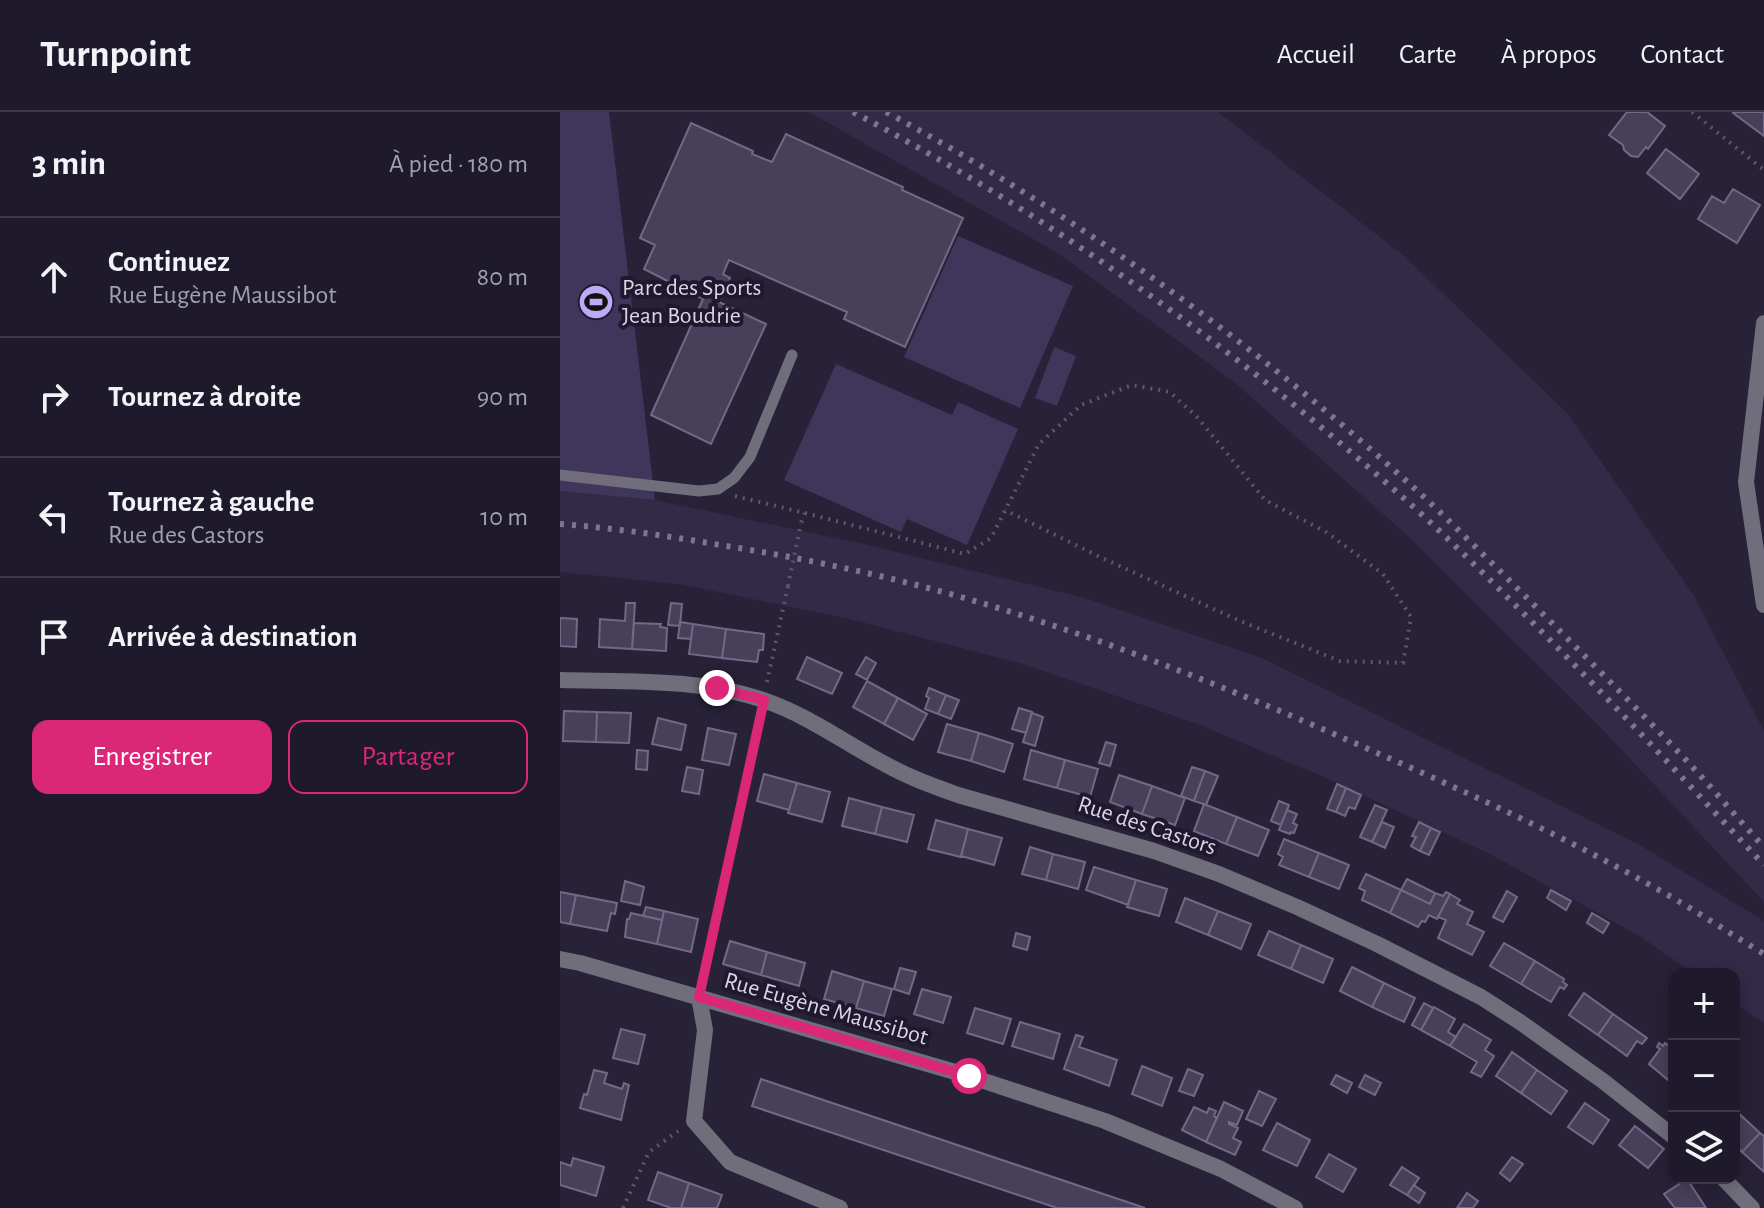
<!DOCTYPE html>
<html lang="fr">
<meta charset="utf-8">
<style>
:root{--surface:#1e1a2b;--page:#2b2737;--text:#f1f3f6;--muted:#a1a1a9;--line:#3c3847;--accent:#db2777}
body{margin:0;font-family:"Alegreya Sans",sans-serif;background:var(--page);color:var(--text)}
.controls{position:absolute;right:24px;bottom:24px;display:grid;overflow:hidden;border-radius:16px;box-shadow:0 4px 20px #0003}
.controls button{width:72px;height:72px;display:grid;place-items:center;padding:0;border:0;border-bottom:2px solid var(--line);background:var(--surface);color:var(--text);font:40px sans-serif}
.stop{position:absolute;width:24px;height:24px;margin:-18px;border:6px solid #db2777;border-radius:50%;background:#fff}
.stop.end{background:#db2777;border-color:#fff;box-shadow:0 2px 8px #0008}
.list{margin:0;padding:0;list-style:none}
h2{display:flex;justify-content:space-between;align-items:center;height:104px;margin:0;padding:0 32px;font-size:34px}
h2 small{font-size:26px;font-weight:400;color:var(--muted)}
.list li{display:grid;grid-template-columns:52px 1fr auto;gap:24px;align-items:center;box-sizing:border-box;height:120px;padding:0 32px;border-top:2px solid var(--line)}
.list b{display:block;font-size:30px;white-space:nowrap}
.list p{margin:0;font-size:26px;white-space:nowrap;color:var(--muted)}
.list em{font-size:26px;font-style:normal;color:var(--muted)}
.actions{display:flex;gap:16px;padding:24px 32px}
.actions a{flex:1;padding:18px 0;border:2px solid var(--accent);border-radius:16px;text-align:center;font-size:28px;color:var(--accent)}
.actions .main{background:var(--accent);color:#fff}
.icon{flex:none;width:44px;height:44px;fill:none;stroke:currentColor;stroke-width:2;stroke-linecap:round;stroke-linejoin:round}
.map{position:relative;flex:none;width:1204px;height:1096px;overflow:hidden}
header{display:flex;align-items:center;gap:48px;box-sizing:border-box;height:112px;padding:0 40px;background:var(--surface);border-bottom:2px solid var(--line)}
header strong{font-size:38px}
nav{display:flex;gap:44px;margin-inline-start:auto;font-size:28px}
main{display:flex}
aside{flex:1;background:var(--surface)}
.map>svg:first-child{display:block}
</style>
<header>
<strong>Turnpoint</strong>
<nav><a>Accueil</a><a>Carte</a><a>À propos</a><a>Contact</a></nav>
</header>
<main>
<aside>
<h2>3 min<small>À pied · 180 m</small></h2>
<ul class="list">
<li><svg class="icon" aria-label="ahead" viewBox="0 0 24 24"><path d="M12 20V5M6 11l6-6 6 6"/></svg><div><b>Continuez</b><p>Rue Eugène Maussibot</p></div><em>80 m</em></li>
<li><svg class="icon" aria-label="right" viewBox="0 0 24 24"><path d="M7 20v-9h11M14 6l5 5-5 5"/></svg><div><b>Tournez à droite</b></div><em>90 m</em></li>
<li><svg class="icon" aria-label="left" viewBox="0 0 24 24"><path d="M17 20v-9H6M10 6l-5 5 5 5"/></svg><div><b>Tournez à gauche</b><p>Rue des Castors</p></div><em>10 m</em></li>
<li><svg class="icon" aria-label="arrive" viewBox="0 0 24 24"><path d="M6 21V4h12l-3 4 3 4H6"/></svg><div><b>Arrivée à destination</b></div></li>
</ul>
<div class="actions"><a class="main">Enregistrer</a><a>Partager</a></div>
</aside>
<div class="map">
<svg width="1204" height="1096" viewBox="0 0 1204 1096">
<rect width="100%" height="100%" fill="#282239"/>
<path fill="#322a47" d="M249,0H658L842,142L1008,302L1134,484L1204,619V790L1043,618L849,425L673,269L496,140Z
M0,379L95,388L304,432L525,486L702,546L1078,732L1204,809V911L1174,890V862H1134L1078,823L928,741L757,662L635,611L463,552L286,506L119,472L0,460Z"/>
<path fill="#40355b" d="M0,0H49L95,388L0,379Z
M398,124L513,174L460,296L344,245Z
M494,235L516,244L497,294L475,286Z
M276,252L392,303L398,290L458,317L407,433L347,407L341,420L224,368Z"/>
<path fill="#47405a" stroke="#716a86" stroke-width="2" d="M1067,0H1087L1105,14L1088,37L1086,35L1078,45L1071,44L1064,38L1063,33L1049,23Z
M1174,0H1204V24L1173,1Z
M131,11L193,39L192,42L212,50L226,22L343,75L342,78L403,106L345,235L284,207L287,200L169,148L163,162L170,166L159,190L206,212L151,332L91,303L143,187L84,157L95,133L80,126Z
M1106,37L1139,62L1120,87L1087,61Z
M1173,77L1200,93L1177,131L1138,107L1152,84L1164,91Z
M66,491H75L72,537L39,535L40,507L65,509Z
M111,491L122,492L120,514L108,513Z
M0,506L17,507L16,535L0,534Z
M120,510L133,512L131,527L118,526Z
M74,511L101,512L100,515L107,516L106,539L72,537Z
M133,512L166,517L162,546L129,542Z
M166,517L204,522L203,538H199L197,550L162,546Z
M247,545L282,561L272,582L237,567Z
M306,545L316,551L307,568L296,562Z
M307,569L338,586L324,612L293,595Z
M369,576L386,583L378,602L365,597L369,586L366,584Z
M386,583L399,588L391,607L378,602Z
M338,586L367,602L353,628L324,612Z
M459,596L472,600L466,621L452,617Z
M4,599L37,600L36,630L3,629Z
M37,600L71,601L69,631L36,630Z
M472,601L483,605L475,634L463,630Z
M98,606L126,613L121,638L92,632Z
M387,612L419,621L411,649L378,640Z
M148,616L176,622L169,653L142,648Z
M419,621L453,632L444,660L411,649Z
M546,630L556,633L550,654L539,651Z
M77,638L88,639L87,658L76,657Z
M471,638L505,648L497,676L464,667Z
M505,648L538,657L530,685L497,676Z
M127,655L143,658L139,682L122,679Z
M632,655L645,659L634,689L621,684Z
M645,659L658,664L646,693L634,689Z
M204,662L237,671L229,698L197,689Z
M559,663L592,674L582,702L550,690Z
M237,671L270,680L262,710L228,701Z
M777,672L786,676L776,700L767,697Z
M592,674L625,686L615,713L582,702Z
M786,676L801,683L795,697L789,695L785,704L776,700Z
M289,686L322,695L315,722L282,714Z
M719,689L729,693L721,713L711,709Z
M644,692L677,705L666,732L634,719Z
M815,693L827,698L812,730L800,725Z
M322,695L354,703L347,730L315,722Z
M727,698L737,702L733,711L737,713L734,721L731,720L730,722L719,718Z
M677,705L709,718L698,744L666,732Z
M376,708L408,717L401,745L368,737Z
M822,710L834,715L825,736L812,730Z
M859,710L871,716L860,739L851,734L856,725L852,724Z
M871,716L880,720L869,743L860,739Z
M408,717L442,726L434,753L401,744Z
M724,727L759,741L749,765L719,753L723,745L718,742Z
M470,735L493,742L486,768L462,762Z
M759,741L789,753L779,777L749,765Z
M493,742L525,750L518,777L486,768Z
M534,755L576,768L568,793L526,778Z
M806,762L841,778L830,801L802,788L805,779L799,776Z
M847,767L875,781L870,792L841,778Z
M576,768L607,777L599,804L567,795Z
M65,769L84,775L80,793L61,789Z
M841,778L870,792L875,781L883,784L886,780L890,782L877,807L869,803L865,810L862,809L858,815L830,801Z
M991,778L1011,789L1006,798L987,786Z
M947,779L957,785L943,810L933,805Z
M0,780L16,783L10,812L0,810Z
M890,782L900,788L897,792L913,800L907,812L924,820L912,843L878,826L886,808L878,805Z
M16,783L57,791L55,802L51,801L47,819L10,812Z
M625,786L658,799L648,823L616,810Z
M86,795L104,799L102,808L83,804Z
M104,799L138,807L131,840L97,832Z
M658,799L691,812L681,837L648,823Z
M71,801L102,808L97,832L65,825L67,807H69Z
M1032,801L1049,811L1043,821L1027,811Z
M709,819L741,833L731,857L698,843Z
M456,821L470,825L467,838L453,834Z
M170,829L207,840L201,863L163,852Z
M944,831L975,849L961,872L930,854Z
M741,833L773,847L763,871L731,857Z
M207,840L245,851L239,874L201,863Z
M975,849L1004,867L1003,870L1007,873L1004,877L1000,875L991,890L961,872Z
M792,855L824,871L812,895L780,879Z
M340,856L356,860L349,882L334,877Z
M272,859L304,869L296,896L264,887Z
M304,869L332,877L324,904L296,896Z
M824,871L855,886L844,910L812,895Z
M362,877L391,885L383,911L354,902Z
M1024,881L1053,902L1038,923L1009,903Z
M864,891L873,896L861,918L852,913Z
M874,895L895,907L888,920L896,925L890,934L861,918Z
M415,896L451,907L443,932L407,921Z
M1053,902L1087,926L1082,932L1077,929L1067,944L1038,923Z
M460,910L500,922L493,947L452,934Z
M904,912L931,928L925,938L934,944L921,965L911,960L917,950L890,934Z
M61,917L85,923L78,952L53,946Z
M516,923L523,925L519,935L557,948L549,974L504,957Z
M1099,931L1103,934L1105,931L1114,938V973L1089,952L1100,937L1097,935Z
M952,940L977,958L961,981L936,964Z
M582,954L612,966L602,994L572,982Z
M628,957L643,963L634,984L619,979Z
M34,958L47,961L44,971L62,977L64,971L69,973L61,1008L20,996L24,982L27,983Z
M977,958L1007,979L991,1002L961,981Z
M776,963L792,971L787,981L771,972Z
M805,963L821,971L815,983L799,975Z
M201,967L585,1096H497L192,994Z
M699,979L716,987L702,1014L686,1007Z
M664,990L683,999L677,1013L669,1010V1012L678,1016L673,1026L681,1030L675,1043L646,1030Z
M1025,991L1049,1008L1033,1032L1008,1015Z
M634,995L647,1001L649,996L656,999L654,1004L657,1006L646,1030L622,1018Z
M1174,997L1200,1021L1182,1040L1174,1033Z
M717,1011L750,1028L737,1054L703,1038Z
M1075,1014L1104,1037L1088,1056L1059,1033Z
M1200,1021L1204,1024V1060L1182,1040Z
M769,1042L796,1057L783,1080L756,1065Z
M952,1045L963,1052L950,1069L940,1061Z
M13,1046L44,1055L36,1084L0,1073V1050L11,1054Z
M842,1055L859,1066L847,1083L830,1073Z
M98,1060L129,1071L121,1096H111L88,1088Z
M1127,1067L1146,1096H1115L1104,1082Z
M129,1071L162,1083L157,1096H121Z
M854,1073L865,1081L859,1091L847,1083Z
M907,1081L918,1089L913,1096H897Z"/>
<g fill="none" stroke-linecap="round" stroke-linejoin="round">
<path stroke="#5e596e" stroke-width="4" stroke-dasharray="2 6" stroke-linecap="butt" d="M1132,0L1204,58
M175,384L245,401L241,411
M245,401L405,442L431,426L479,332L521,293L572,273L610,280L638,306L705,388L766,420L823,462L851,505L843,551L780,549L680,509L540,445L445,398
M207,570L228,474
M143,867L200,606
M63,1096L89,1040L118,1019"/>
<path stroke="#716e7b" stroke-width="11" d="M0,363L139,379L158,377L174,366L190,345L232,243"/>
<path stroke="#716e7b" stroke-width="16" d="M1204,211L1186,370L1204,493
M0,568C68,570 141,566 206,589C249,604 285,631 325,652C348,665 373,674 398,683L594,739L659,762L737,795L817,832L921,885L960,910L1043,969L1114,1025
M0,847L20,851L409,964L545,1009L661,1057L735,1096
M139,885L145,918L134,1009L170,1050L280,1096
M1163,1066L1192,1096"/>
<path stroke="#7c788b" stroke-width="6" stroke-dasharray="4 8" stroke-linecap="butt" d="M293,0C498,108 686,244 858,399C904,441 948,486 992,530C1064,603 1134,678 1204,753
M326,0C516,103 693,230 853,375C883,402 911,431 940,459C1003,522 1066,585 1127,649C1153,677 1178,707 1204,735
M0,412C52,416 103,423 154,432C237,445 320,462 401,485C540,525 675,578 808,637C907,680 1005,725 1099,778C1135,798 1169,821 1204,842"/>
<path stroke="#5e596e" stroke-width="4" stroke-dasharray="2 6" stroke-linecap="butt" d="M228,474L241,411"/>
</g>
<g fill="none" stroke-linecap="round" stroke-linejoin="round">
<path stroke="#db2777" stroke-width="10" d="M157,576L204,588L139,885L409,964"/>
</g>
<defs>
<symbol id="stadium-disc" viewBox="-11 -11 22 22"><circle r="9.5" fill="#bda9f5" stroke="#1f182f"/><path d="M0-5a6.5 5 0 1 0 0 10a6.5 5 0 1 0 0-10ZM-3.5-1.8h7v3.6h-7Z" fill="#111"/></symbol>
</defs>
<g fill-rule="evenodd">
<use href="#stadium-disc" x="16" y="170" width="40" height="40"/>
</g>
<g text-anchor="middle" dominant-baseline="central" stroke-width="8" stroke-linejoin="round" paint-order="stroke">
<g font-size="24" fill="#d8d5e4" stroke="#1f182f" text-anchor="start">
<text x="62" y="176">Parc des Sports<tspan x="62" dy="28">Jean Boudrie</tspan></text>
</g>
<g font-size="24" fill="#d8d5e4" stroke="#1f182f">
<text transform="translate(587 714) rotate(18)">Rue des Castors</text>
<text transform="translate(266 897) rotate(16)">Rue Eugène Maussibot</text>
</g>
</g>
</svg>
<div class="controls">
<button>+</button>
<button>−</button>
<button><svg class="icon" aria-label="layers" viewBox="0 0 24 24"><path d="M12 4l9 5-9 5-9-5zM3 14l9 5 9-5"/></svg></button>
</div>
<div class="stop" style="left:409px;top:964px"></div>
<div class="stop end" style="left:157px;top:576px"></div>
</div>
</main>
